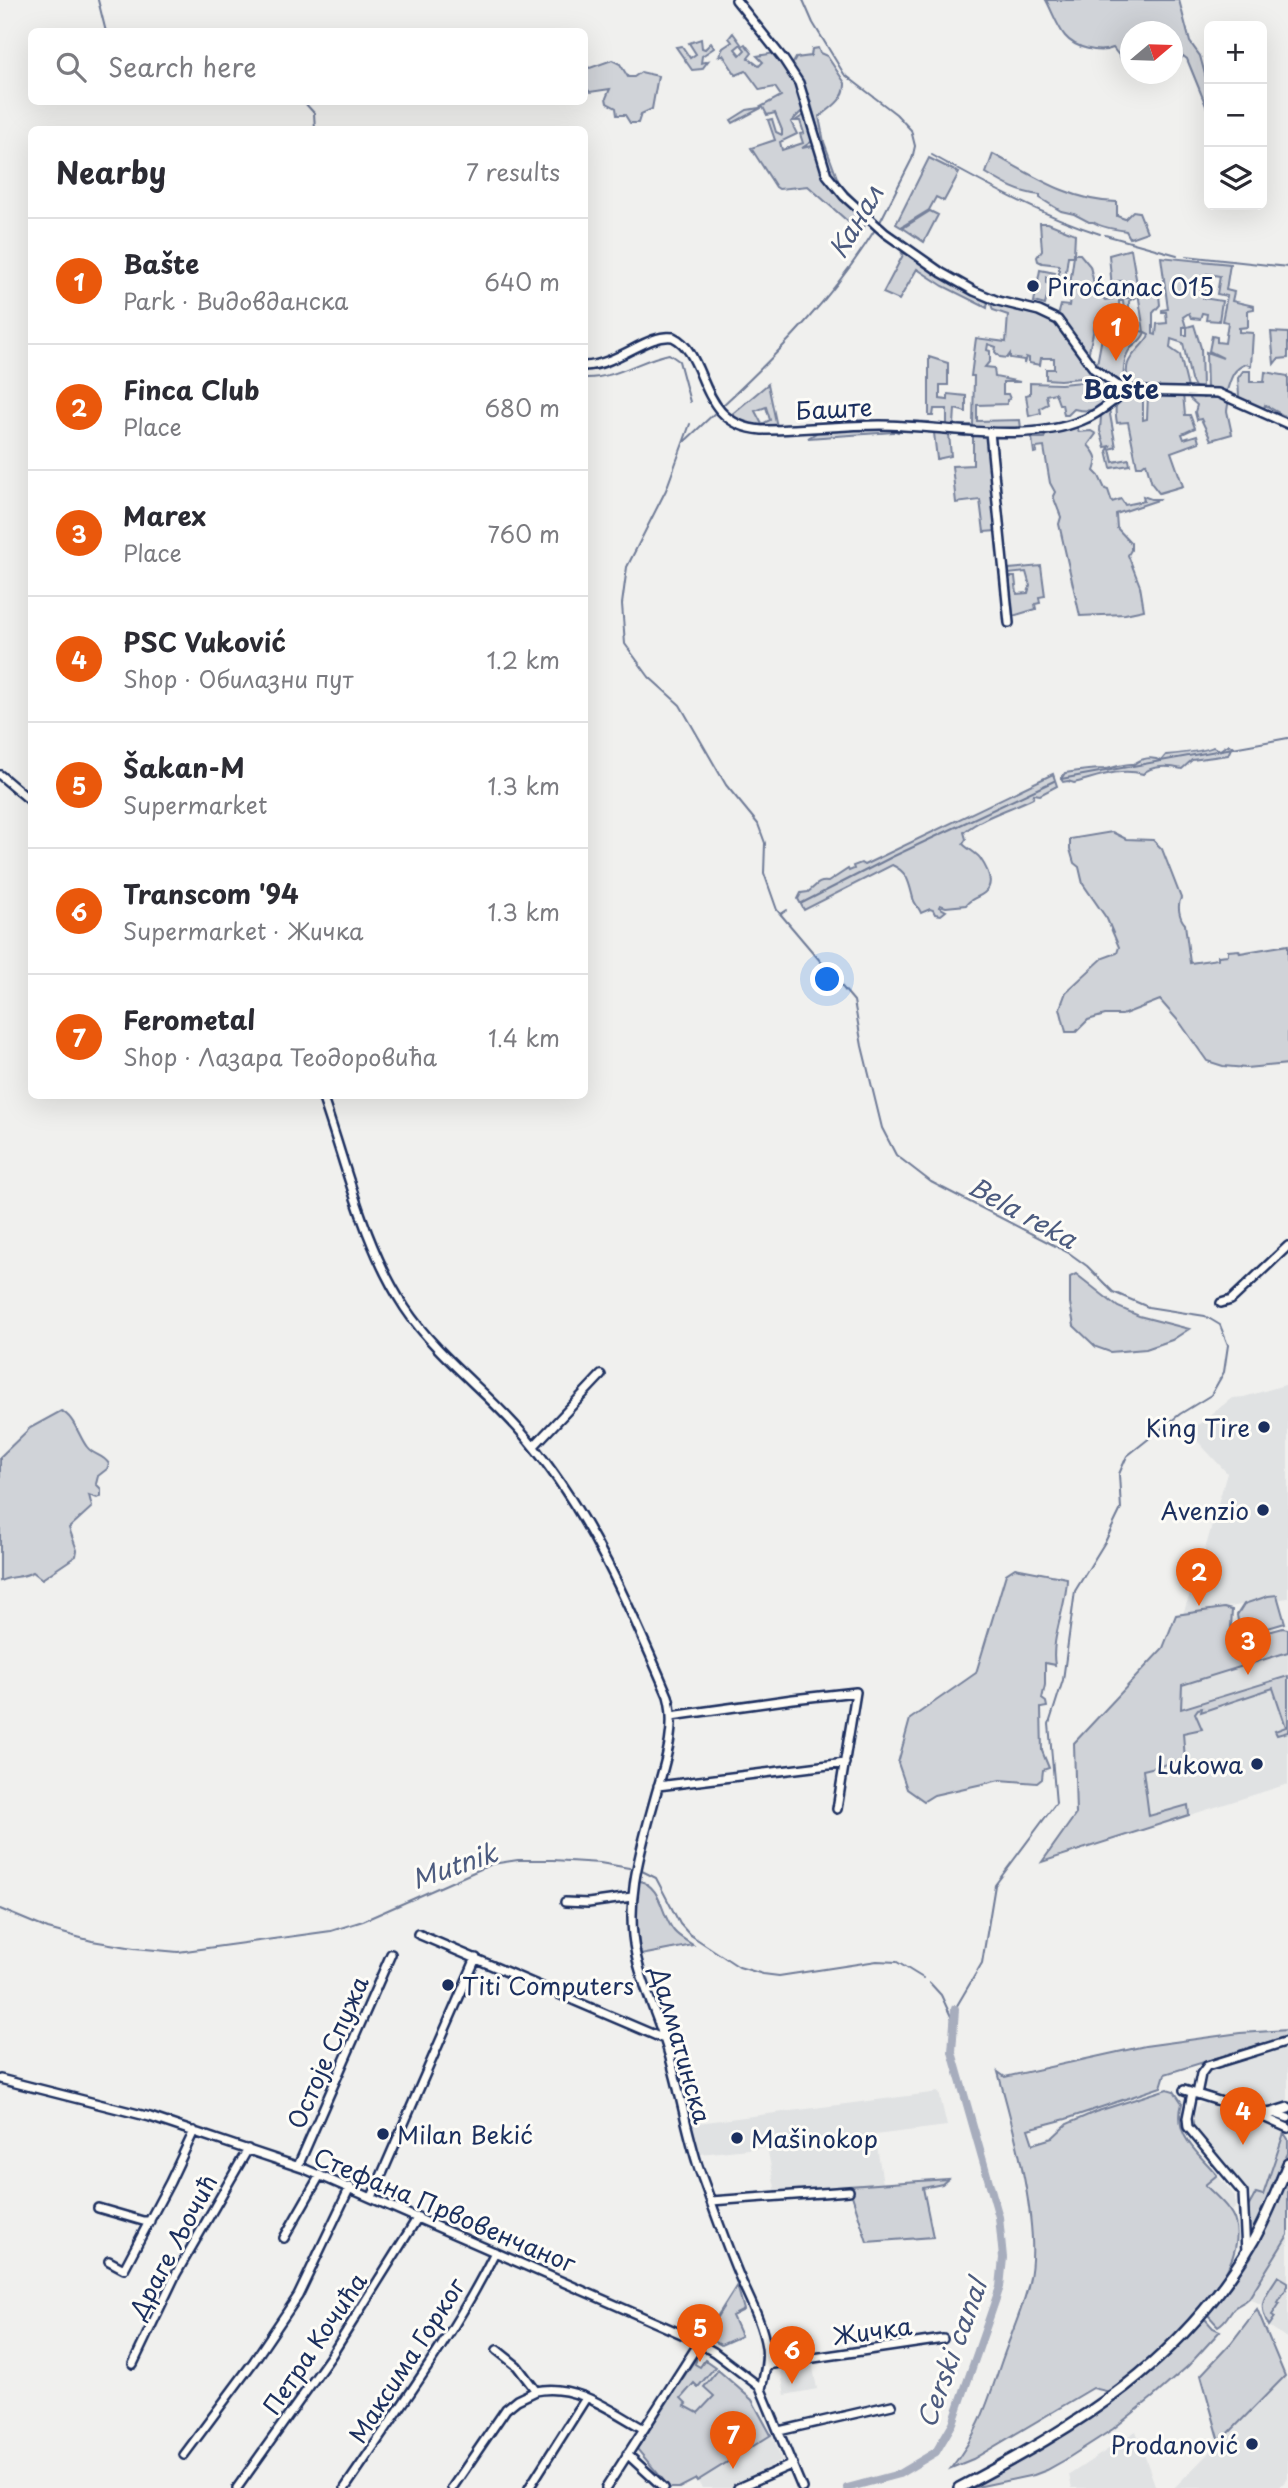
<!DOCTYPE html>
<meta charset="utf-8">
<style>
:root{--surface:#fff;--page:#f2f2f3;--text:#2b2b33;--muted:#7c7c81;--line:#e1e1e2;--accent:#ea580c}
body{margin:0;font-family:"Playpen Sans",sans-serif;background:var(--page);color:var(--text)}
.controls{position:absolute;right:21px;top:21px;display:grid;overflow:hidden;border-radius:10px;box-shadow:0 7px 28px #0002}
.controls button{width:63px;height:63px;display:grid;place-items:center;padding:0;border:0;border-bottom:2px solid var(--line);background:var(--surface);color:var(--text);font:35px sans-serif}
.compass{position:absolute;left:1120px;top:21px;width:63px;height:63px;border-radius:50%;background:var(--surface);box-shadow:0 7px 28px #0002;rotate:71deg}
.you{position:absolute;left:828px;top:980px;width:24px;height:24px;margin:-18px;border:5px solid #fff;border-radius:50%;background:#1a73e8;box-shadow:0 0 0 10px #1a73e833}
.badge{display:grid;place-items:center;width:46px;height:46px;border-radius:50%;background:var(--accent);color:#fff;font-size:23px;font-weight:700}
.pin{position:absolute;translate:-50% -58px;filter:drop-shadow(0 2px 4px #0008)}
.pin::after{content:'';position:absolute;top:37px;width:24px;height:21px;background:inherit;clip-path:polygon(0 0,100% 0,50% 100%)}
.list{margin:0;padding:0;list-style:none}
h2{display:flex;justify-content:space-between;align-items:center;height:91px;margin:0;padding:0 28px;font-size:30px}
h2 small{font-size:23px;font-weight:400;color:var(--muted)}
.list li{display:grid;grid-template-columns:46px 1fr auto;gap:21px;align-items:center;box-sizing:border-box;height:126px;padding:0 28px;border-top:2px solid var(--line)}
.list b{display:block;font-size:26px;white-space:nowrap}
.list p{margin:0;font-size:23px;white-space:nowrap;color:var(--muted)}
.list em{font-size:23px;font-style:normal;color:var(--muted)}
.icon{flex:none;width:38px;height:38px;fill:none;stroke:currentColor;stroke-width:2;stroke-linecap:round;stroke-linejoin:round}
.map{position:relative;flex:none;width:1288px;height:2488px;overflow:hidden}
.search{position:absolute;background:var(--surface);box-shadow:0 7px 28px #0002;left:28px;top:28px;width:560px;height:77px;display:flex;align-items:center;gap:18px;box-sizing:border-box;padding:0 24px;border-radius:10px;color:var(--muted);font-size:26px}
.panel{position:absolute;background:var(--surface);box-shadow:0 7px 28px #0002;left:28px;top:126px;width:560px;height:973px;border-radius:10px}
.map>svg:first-child{display:block}
</style>
<div class="map">
<svg width="1288" height="2488" viewBox="0 0 1288 2488">
<rect width="100%" height="100%" fill="#f0f0ee"/>
<filter id="ink" filterUnits="userSpaceOnUse"><feTurbulence type="fractalNoise" baseFrequency=".0143" numOctaves="2"/><feDisplacementMap in="SourceGraphic" scale="14" xChannelSelector="R" yChannelSelector="G"/><feConvolveMatrix kernelMatrix="1 2 1 2 8 2 1 2 1" color-interpolation-filters="sRGB"/></filter>
<g filter="url(#ink)">
<path fill="#e0e2e3" d="M1288,1384V1598L1183,1614L1204,1553L1227,1473L1189,1432L1232,1398L1244,1397Z
M1288,1652V1784L1042,1862L1076,1814L1074,1743L1120,1705Z
M1288,2045V2102L1285,2104L1260,2105L1207,2091L1204,2084L1205,2075L1208,2070Z
M939,2092L947,2126L875,2135L883,2183L776,2193L767,2147L700,2154L690,2124Z
M1206,2103L1285,2131L1259,2206L1193,2128L1192,2124L1196,2108L1200,2104Z
M1217,2175L1235,2196V2208L1230,2213L1205,2185Z
M1288,2235V2339L1269,2326L1275,2318L1272,2315L1280,2304L1278,2302L1282,2295L1270,2288L1260,2304L1249,2298Z
M698,2355L695,2364L700,2367L705,2360L752,2400L772,2435L782,2460L732,2488H702L696,2479L679,2488H670L637,2449Z
M812,2362L817,2389L785,2395L780,2367Z
M1285,2376L1288,2383V2478L1279,2488H1174Z
M1136,2431L1156,2488H1072L1069,2475Z"/>
<path fill="#d0d3d8" stroke="#76819b" stroke-width="2" fill-rule="evenodd" d="M1046,0H1179L1190,42L1200,56L1209,89V113L1187,59L1183,56L1180,60L1173,63L1172,32H1130V62L1121,58L1113,48C1099,54 1075,48 1065,36C1057,26 1052,11 1046,0Z
M733,33L741,44L735,49L740,55L745,50L742,46L745,44L752,53L748,58L759,66L763,62L757,56L775,53L792,75L805,108L791,122L797,134L780,142L782,150L803,143L800,134L804,133L800,121H795L807,113L814,140L802,148L812,146L816,150L845,202L865,220L866,223L863,229L853,226L808,186L779,189L776,187L751,148L775,140L768,120L772,119L776,132L782,135V130L775,113L767,115L763,107L733,123L731,120L747,110L759,108L781,96L775,87L760,90L746,71L736,75L723,55L719,56L723,48L732,42L729,38Z
M701,39L702,48L705,49L711,43L714,48L702,56L701,63L708,61L702,69L692,70L676,47L682,46L690,58L696,54L689,43Z
M818,48L820,53L827,56L845,83C846,99 831,108 819,117L824,142L839,183L868,213L867,215L851,200L830,173L809,96L792,65L796,58L811,56L812,49Z
M612,60L620,64L628,77H634L641,72L658,76L652,109L641,114L638,123H630L625,115H617L616,108L607,103L606,98L610,89L590,92L585,87V66L590,68Z
M993,154C1032,175 1072,202 1117,202V216L1125,219L1133,211L1139,212L1147,232L1130,238L1126,231C1112,228 1105,229 1093,222H1089L1074,214L1061,211L1040,198V195C1019,193 1004,184 986,173Z
M929,158L959,173L944,201L936,197L929,210L901,227L896,224Z
M930,211L938,215L924,242L903,228Z
M1040,223H1048L1075,234L1074,254H1080L1090,266L1095,288L1089,287L1088,293L1095,294L1096,289L1105,300L1113,299L1109,255L1131,249L1138,290L1154,291L1151,293L1152,295H1159L1160,305L1153,313V334L1156,335L1157,324L1167,323L1166,312H1162V310L1168,309L1161,257L1230,264L1226,290L1234,292L1232,301L1254,306V309L1248,310V327L1239,328V332L1253,333L1251,366L1246,364C1231,370 1231,380 1226,393L1207,389L1206,352L1223,358L1209,351L1212,336L1217,337V342L1225,343L1228,322L1222,321L1227,296L1217,294L1220,276L1207,274L1203,298L1222,301L1219,321L1206,320L1207,314L1202,313L1200,319L1191,318L1189,313L1183,317L1186,327H1183V335H1187V327L1194,325L1201,348L1202,388L1195,387L1191,380L1183,343L1171,339L1170,348L1180,355L1188,388L1130,387C1120,359 1135,356 1148,337L1149,334L1145,332C1142,341 1136,343 1130,349C1123,358 1124,372 1123,383L1105,373L1097,364L1105,321L1096,319L1088,356L1058,316L1061,305L1069,306L1070,298L1063,296L1064,293L1069,292L1074,256H1068L1065,279L1059,276V265L1042,263L1038,261L1037,257L1042,250ZM1118,281H1126L1127,292H1138L1144,332L1129,328V315L1124,314V317H1120L1119,301H1123L1124,312L1129,313V301L1134,298H1118Z
M902,253L913,255L988,301L987,308L943,286L917,269L899,300L883,293L903,255Z
M1040,270L1055,273L1052,278L1046,277V283L1050,284L1045,305L1034,302Z
M994,302C1013,309 1034,308 1052,318C1064,325 1090,363 1101,376L1060,380L1046,379V369H1054V358H1041L1040,365L1029,363V358L1026,357L1024,364V360L1010,358V354L1007,358L1000,357L995,352L996,347L988,344L987,350L990,351V361L985,367L994,368L995,377L1020,382H1003V394H1008L1010,399L1007,400V404L977,405V421L1020,420L1021,429L960,427V425H973L974,376H971L976,338L1006,342L1008,315L993,310L991,304Z
M1271,332L1288,333V358L1278,359L1274,364Z
M929,357L948,363V385H940V399L948,400V394L966,396V412L955,409L954,425H947V409H934L933,416H929Z
M1243,371H1250V382H1264L1265,372L1288,376V418L1265,405L1263,411L1239,397L1238,378Z
M1104,380L1115,386L1116,394C1099,407 1096,414 1074,409L1068,415H1064L1062,404H1059L1055,393L1046,395L1048,404L1040,408L1041,413L1029,416L1026,395L1030,394V383L1061,384Z
M768,384L777,427C829,421 876,419 929,422V425L766,428L764,423L770,420L766,407L755,411L764,428L740,422L731,415Z
M1128,392L1143,393V420L1147,419L1148,394H1183L1185,415H1190L1195,428L1182,434L1184,439L1197,435L1199,442L1171,452L1183,486L1159,493L1152,484L1146,463L1142,466H1137L1128,422L1117,423C1114,405 1114,405 1128,392Z
M1192,393H1200L1203,398L1211,395L1229,398L1227,411L1232,434L1211,440L1201,419L1197,420L1195,412L1197,405L1190,399Z
M1109,409L1116,447L1110,449L1113,462L1129,459L1130,465L1111,468L1107,451L1110,446L1105,447L1100,431L1101,416Z
M1076,425L1079,432L1091,431L1096,434L1088,445C1098,456 1098,460 1094,471L1099,476L1105,489L1108,490L1112,502L1121,499L1125,505L1144,501L1143,496L1151,499H1161L1116,514L1117,528L1131,543V550L1128,555L1140,586L1144,610L1125,614L1080,616L1059,524L1061,517L1053,496L1055,492L1050,483L1044,447L1036,448L1037,452L1034,453L1032,438H1044L1046,434Z
M901,427L898,432L893,430V432L808,438L821,430Z
M936,430L964,432L965,436L949,434L951,456L937,459L934,433Z
M973,433L984,434L987,437L997,531L984,532L980,500L956,503L952,466L973,465Z
M1041,566L1045,596L1039,597L1040,603L1035,604L1036,609L1013,616L1009,577H1015L1017,594L1028,593L1030,586L1026,572L1009,574V569Z
M1227,745L1232,746L1228,755L1192,760L1182,769C1169,766 1151,765 1143,774C1119,767 1095,778 1074,783L1068,781L1063,782L1061,779L1065,773C1078,771 1092,769 1105,769C1115,768 1123,763 1134,764C1141,758 1153,756 1161,761L1166,755C1176,754 1206,751 1213,747L1220,750Z
M1053,774L1057,786L1040,795L1034,794L1033,798C1011,809 984,816 964,832L966,839L963,844C968,849 976,853 980,858C987,868 996,884 984,893C978,898 971,898 966,905L946,907L940,905L939,907L946,911L941,915L935,914L933,910L930,909L921,913C919,908 914,903 913,898C909,883 908,872 892,865L804,910L798,899L801,893L808,892C815,887 818,880 828,882L848,869L849,871L854,869L853,866L861,863L864,865Z
M1112,832L1126,839L1153,840L1162,849L1181,898C1177,905 1179,918 1185,924L1190,963L1218,959V956L1228,955V951L1239,950L1240,953L1288,945V1064L1246,1068L1223,1066L1207,1061L1181,1024L1160,1000L1122,1015H1105L1088,1020L1076,1032H1066L1060,1008L1066,992L1103,958L1117,953L1119,947L1107,919L1083,884L1079,867L1074,863L1070,849V839Z
M1076,1274L1118,1307L1139,1316L1189,1329L1172,1340L1146,1349L1110,1352L1096,1347L1074,1326L1070,1303V1277Z
M61,1411C74,1416 79,1437 87,1447C94,1456 103,1454 109,1464L107,1469L98,1476L96,1484L101,1489V1496L97,1498L89,1495L92,1507L69,1528L77,1550L76,1556L42,1579L33,1572C22,1578 11,1576 0,1581V1457L30,1428Z
M1015,1568L1067,1578C1067,1606 1050,1639 1055,1665L1045,1663V1685L1042,1699L1046,1702L1047,1707L1041,1708L1042,1751L1049,1768L1043,1770L1042,1779L1037,1783L1000,1780L934,1795L924,1801L907,1789L898,1763L910,1719L976,1673L1006,1574Z
M1277,1595L1285,1623L1251,1633L1240,1632L1237,1615L1244,1604L1268,1596Z
M1224,1608L1232,1610L1231,1628L1238,1637H1250L1283,1628L1288,1629V1652L1182,1685L1181,1709L1288,1676V1732L1277,1735L1275,1731L1286,1727L1273,1688L1201,1712L1202,1708L1198,1709L1195,1713L1202,1729L1183,1733L1185,1760L1143,1770L1149,1816L1188,1805L1189,1815L1042,1862L1076,1814L1074,1743L1163,1648L1176,1615Z
M638,1880C663,1887 660,1914 674,1931C679,1937 687,1941 693,1945L641,1955L635,1917Z
M1288,2030V2036L1165,2074L1161,2087L1066,2119L1028,2129L1033,2144L1052,2138L1067,2124L1095,2112L1167,2089L1174,2091L1182,2103C1173,2136 1197,2151 1217,2175L1205,2185C1215,2195 1232,2209 1235,2222C1251,2280 1149,2360 1110,2392L1093,2388L973,2459L951,2468C979,2433 987,2404 1001,2363C1010,2336 1023,2309 1029,2282C1042,2229 1013,2126 998,2072L1005,2077L1145,2046L1240,2033Z
M1284,2133L1288,2139V2153L1250,2238L1246,2211L1256,2193L1263,2195Z
M948,2179L942,2184L923,2188L933,2237L867,2242L849,2186Z
M1288,2180V2235L1249,2298C1244,2303 1239,2304 1234,2308C1228,2314 1227,2321 1218,2326L1208,2315L1216,2301L1230,2287L1251,2257L1254,2244Z
M1278,2276L1288,2282V2286L1278,2302L1280,2303L1272,2315L1275,2317L1269,2326C1256,2302 1265,2297 1278,2276Z
M737,2285L744,2310L732,2316L741,2336L721,2345L705,2336Z
M1257,2309L1285,2376L1220,2442L1201,2375L1231,2343Z
M1205,2319L1213,2328L1220,2331L1188,2366L1153,2397L1113,2429L1065,2460L1047,2470L1034,2475L972,2488L1073,2429L1134,2386Z
M698,2355L695,2364L700,2367L705,2360L715,2367L698,2387L694,2383L681,2398L687,2404L685,2406L698,2413L714,2396L704,2387L718,2370L752,2400L771,2435L697,2481L696,2479L679,2488H670L637,2449Z"/>
<g fill="none" stroke-linecap="round" stroke-linejoin="round">
<path stroke="#6f7b97" stroke-width="2" d="M98,0L106,32
M803,0L813,23L844,74L896,114L911,130L915,146L912,159L879,224
M304,102L314,113L315,130
M932,155C986,185 1041,215 1100,234
M1105,235L1177,255
M1186,256L1288,267
M584,378C616,379 639,360 669,354L679,361L690,402
M722,406C779,353 835,295 876,228
M690,424L666,490L627,567L622,604L625,644L649,677L680,705L726,785L758,824L765,843L764,873L777,910L854,1001L862,1046L882,1128L896,1155L931,1182L1069,1253L1087,1266L1113,1292L1148,1307L1205,1316L1220,1325L1228,1345L1224,1372L1211,1395L1180,1414L1127,1456L1119,1474L1121,1509L1105,1542L1075,1591L1063,1680L1049,1724L1056,1803L995,1885L982,1963L955,2009
M684,442L718,410
M1061,779L1288,738
M802,903L892,857L1054,781
M781,914L787,910
M640,1870L656,1878L680,1924L689,1934L739,1967L763,1974L779,1976L877,1961L897,1962L923,1978
M0,1909L48,1929L92,1941L134,1948L178,1952L331,1931L363,1921L492,1864L518,1860H553L600,1863L635,1869
M930,1983L941,1995L954,2023"/>
<path stroke="#a7adbd" stroke-width="8" d="M847,2488L899,2474L936,2452L953,2423L1000,2287L1003,2258L999,2217L952,2052L955,2009"/>
<defs>
<path id="minor" d="M736,0L784,60L799,83L827,175L844,196L885,233L942,273L974,291L998,301L1039,311L1058,320L1094,369L1117,385L1135,391L1218,393L1288,424
M584,366C618,365 648,333 673,337C710,355 696,425 762,430C801,430 841,425 880,425C942,425 1025,445 1083,420C1101,413 1113,400 1128,390
M990,432L1009,623
M0,775L32,802
M322,1096C347,1167 363,1244 405,1308C439,1359 490,1393 528,1440C590,1514 630,1607 668,1696C677,1728 665,1763 656,1794C641,1849 624,1899 636,1955C643,1988 659,2019 668,2051C680,2090 686,2130 699,2169C712,2204 724,2239 738,2273C748,2297 762,2321 766,2347C768,2361 764,2376 761,2389
M1221,1303L1231,1300L1288,1246
M534,1446L601,1375
M671,1716L793,1699L856,1692L837,1809
M658,1786L845,1763
M565,1902L588,1903L632,1897
M418,1934L664,2039
M0,2079L150,2117L305,2169L684,2335L714,2352L760,2387L802,2488
M1184,2090L1251,2111L1273,2113L1288,2118
M1192,2093L1187,2118L1188,2127L1243,2193L1246,2252
M1197,2094L1201,2074L1207,2066L1288,2041
M1252,2112L1288,2128
M298,2166L391,1954
M372,2197L476,1958
M711,2201L849,2191
M98,2208L143,2221H150
M284,2238L320,2175
M109,2261L124,2269L170,2182L194,2131
M497,2350L517,2366L536,2391C574,2382 613,2412 644,2429
M133,2364L176,2274L248,2149
M766,2365L943,2339
M779,2431L892,2405
M627,2454L664,2488
M184,2455L254,2361L298,2296L350,2187
M237,2488L331,2356L418,2217
M345,2488C397,2411 454,2335 495,2252
M452,2488L506,2409L517,2400L536,2391
M529,2488L586,2398
M606,2488L699,2343
M738,2488L793,2464"/>
<path id="major" d="M1272,2113L1288,2108
M959,2488C1080,2424 1181,2364 1253,2241C1267,2217 1277,2190 1288,2164"/>
</defs>
<use href="#minor" stroke="#1b2f5e" stroke-width="12"/>
<use href="#major" stroke="#1b2f5e" stroke-width="14"/>
<use href="#minor" stroke="#fdfcf7" stroke-width="7"/>
<use href="#major" stroke="#fdfcf7" stroke-width="9"/>
</g>
</g>
<g fill="#1b2f5e" stroke="#fdfcf7" stroke-width="2.5">
<circle cx="1033" cy="286" r="7"/>
<circle cx="1264" cy="1427" r="7"/>
<circle cx="1263" cy="1510" r="7"/>
<circle cx="1257" cy="1764" r="7"/>
<circle cx="448" cy="1985" r="7"/>
<circle cx="383" cy="2134" r="7"/>
<circle cx="737" cy="2138" r="7"/>
<circle cx="1252" cy="2444" r="7"/>
</g>
<g text-anchor="middle" dominant-baseline="central" stroke-width="6" stroke-linejoin="round" paint-order="stroke">
<g font-size="24" fill="#1b2f5e" stroke="#fdfcf7" text-anchor="start">
<text x="1047" y="286">Piroćanac 015</text>
<text x="1250" y="1427" text-anchor="end">King Tire</text>
<text x="1249" y="1510" text-anchor="end">Avenzio</text>
<text x="1243" y="1764" text-anchor="end">Lukowa</text>
<text x="462" y="1985">Titi Computers</text>
<text x="397" y="2134">Milan Bekić</text>
<text x="751" y="2138">Mašinokop</text>
<text x="1238" y="2444" text-anchor="end">Prodanović</text>
</g>
<g font-size="24" fill="#1b2f5e" stroke="#fdfcf7">
<text transform="translate(834 408) rotate(-3)">Баште</text>
<text transform="translate(682 2045) rotate(74)">Далматинска</text>
<text transform="translate(327 2052) rotate(-66)">Остоје Спужа</text>
<text transform="translate(445 2209) rotate(23)">Стефана Првовенчаног</text>
<text transform="translate(172 2246) rotate(-62)">Драге Љочић</text>
<text transform="translate(872 2330) rotate(-8)">Жичка</text>
<text transform="translate(314 2343) rotate(-56)">Петра Кочића</text>
<text transform="translate(406 2360) rotate(-57)">Максима Горког</text>
</g>
<g font-size="26" font-style="italic" fill="#4c5b7f" stroke="#fdfcf7">
<text transform="translate(855 221) rotate(-59)">Канал</text>
<text transform="translate(1023 1212) rotate(29)">Bela reka</text>
<text transform="translate(454 1865) rotate(-19)">Mutnik</text>
<text transform="translate(951 2353) rotate(-70)">Cerski canal</text>
</g>
<g font-size="26" font-weight="bold" fill="#1b2f5e" stroke="#fdfcf7">
<text x="1121" y="388">Bašte</text>
</g>
</g>
</svg>
<div class="controls">
<button>+</button>
<button>−</button>
<button><svg class="icon" aria-label="layers" viewBox="0 0 24 24"><path d="M12 4l9 5-9 5-9-5zM3 14l9 5 9-5"/></svg></button>
</div>
<svg class="compass" viewBox="-18 -18 36 36"><path d="M0-13l5 13h-10z" fill="#e53935"/><path d="M0 13l5-13h-10z" fill="#7c7c81"/></svg>
<div class="you"></div>
<div class="pin badge" style="left:1116px;top:361px">1</div>
<div class="pin badge" style="left:1199px;top:1606px">2</div>
<div class="pin badge" style="left:1248px;top:1675px">3</div>
<div class="pin badge" style="left:1243px;top:2145px">4</div>
<div class="pin badge" style="left:700px;top:2362px">5</div>
<div class="pin badge" style="left:792px;top:2384px">6</div>
<div class="pin badge" style="left:733px;top:2469px">7</div>
<div class="search"><svg class="icon" aria-label="search" viewBox="0 0 24 24"><circle cx="10" cy="10" r="6"/><path d="M15 15l6 6"/></svg>Search here</div>
<section class="panel">
<h2>Nearby<small>7 results</small></h2>
<ul class="list">
<li><span class="badge">1</span><div><b>Bašte</b><p>Park · Видовданска</p></div><em>640 m</em></li>
<li><span class="badge">2</span><div><b>Finca Club</b><p>Place</p></div><em>680 m</em></li>
<li><span class="badge">3</span><div><b>Marex</b><p>Place</p></div><em>760 m</em></li>
<li><span class="badge">4</span><div><b>PSC Vuković</b><p>Shop · Обилазни пут</p></div><em>1.2 km</em></li>
<li><span class="badge">5</span><div><b>Šakan-M</b><p>Supermarket</p></div><em>1.3 km</em></li>
<li><span class="badge">6</span><div><b>Transcom '94</b><p>Supermarket · Жичка</p></div><em>1.3 km</em></li>
<li><span class="badge">7</span><div><b>Ferometal</b><p>Shop · Лазара Теодоровића</p></div><em>1.4 km</em></li>
</ul>
</section>
</div>
